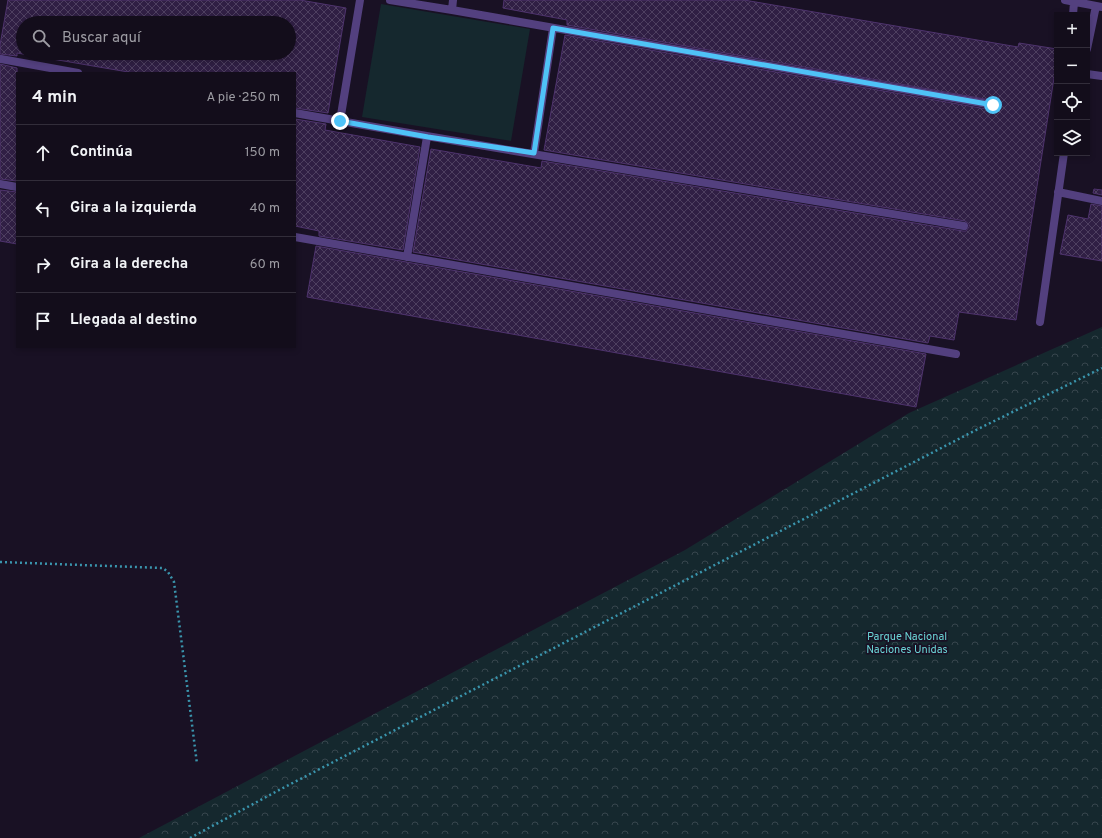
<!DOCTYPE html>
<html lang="es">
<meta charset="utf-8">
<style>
:root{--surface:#130d1b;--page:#201b28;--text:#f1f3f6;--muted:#9d9ca3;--line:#322d3a}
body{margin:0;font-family:Overpass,sans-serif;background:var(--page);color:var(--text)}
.controls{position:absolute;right:12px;top:12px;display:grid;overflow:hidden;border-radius:0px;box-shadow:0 2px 6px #0003}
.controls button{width:36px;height:36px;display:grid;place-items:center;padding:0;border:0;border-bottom:1px solid var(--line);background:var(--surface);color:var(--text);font:20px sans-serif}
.stop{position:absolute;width:12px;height:12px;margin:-9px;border:3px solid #4fc3f7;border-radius:50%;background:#fff}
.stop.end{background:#4fc3f7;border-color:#fff;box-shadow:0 1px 4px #0008}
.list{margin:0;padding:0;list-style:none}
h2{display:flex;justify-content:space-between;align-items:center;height:52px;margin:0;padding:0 16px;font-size:17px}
h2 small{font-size:13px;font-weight:400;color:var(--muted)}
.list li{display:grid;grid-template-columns:26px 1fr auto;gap:12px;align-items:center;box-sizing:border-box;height:56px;padding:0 16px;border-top:1px solid var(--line)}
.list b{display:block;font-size:15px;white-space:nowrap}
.list em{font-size:13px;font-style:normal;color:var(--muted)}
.icon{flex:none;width:22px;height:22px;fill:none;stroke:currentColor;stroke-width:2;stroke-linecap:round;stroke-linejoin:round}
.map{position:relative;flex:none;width:1102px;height:838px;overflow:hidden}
.search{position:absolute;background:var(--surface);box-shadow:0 2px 6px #0003;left:16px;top:16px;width:280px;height:44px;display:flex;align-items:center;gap:10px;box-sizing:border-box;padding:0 14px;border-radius:22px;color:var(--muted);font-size:15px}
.panel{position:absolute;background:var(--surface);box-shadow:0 2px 6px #0003;left:16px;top:72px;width:280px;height:276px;border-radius:0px}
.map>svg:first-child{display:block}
</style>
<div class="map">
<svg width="1102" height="838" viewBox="0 0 1102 838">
<defs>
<pattern id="forest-crowns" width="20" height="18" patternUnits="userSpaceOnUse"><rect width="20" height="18" fill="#15282e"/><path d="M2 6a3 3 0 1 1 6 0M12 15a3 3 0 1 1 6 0" fill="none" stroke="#37464d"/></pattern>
<pattern id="building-cross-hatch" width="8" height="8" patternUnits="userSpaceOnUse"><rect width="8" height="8" fill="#301f44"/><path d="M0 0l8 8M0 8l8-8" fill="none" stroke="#4e3f60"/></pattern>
</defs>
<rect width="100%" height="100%" fill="#191124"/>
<path fill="#15282e" d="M381,4L530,29L511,141L362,117Z"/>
<path fill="url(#forest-crowns)" d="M1102,327V838H139L685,550L909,413Z"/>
<path fill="url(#building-cross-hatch)" stroke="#4e336d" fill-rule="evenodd" d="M8,0H300L346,8L328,113L295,108V73H134L17,53V56L0,54V45ZM23,23H289V53H23Z
M504,0H744L1018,47L1019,43L1057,49V59L1016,320L959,312L954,340L930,336L928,343L413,252L431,149L541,168L542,161L963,231H966L969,227V224L965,221L544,150L565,35L992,110H995L998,106L996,101L567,25V20L503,8Z
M0,64L17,68V181L0,179Z
M295,119L326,124L325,130L420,147L403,250L319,236V231L295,226Z
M1094,189L1102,190V195L1093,193Z
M0,190L17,192V244L0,241Z
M1091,204L1102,206V261L1060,254L1068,215L1088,219Z
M316,246L926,354L916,407L307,297Z"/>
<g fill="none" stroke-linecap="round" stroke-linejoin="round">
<path stroke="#3a95ad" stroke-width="2.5" stroke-dasharray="2 3" stroke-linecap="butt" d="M0,562L163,568L168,572L174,582L197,764
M190,838L281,789L978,429L1102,368"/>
<path stroke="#53407f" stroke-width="8" d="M390,0L452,10L993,105
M1065,0L1102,7
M452,10L453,0
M1073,15L1074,2
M1087,49L1096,6
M1,59L78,73
M1087,74L1102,76
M295,113C518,153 741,188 964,226
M340,121L360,0
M534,153L553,28
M0,184L17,187
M1058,192L1102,201
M295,237L956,354
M407,257L427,137
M1040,322L1064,153"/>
</g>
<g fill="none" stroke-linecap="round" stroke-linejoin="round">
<path stroke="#4fc3f7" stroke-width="5" d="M340,121L428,137L534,153L553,28L993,105"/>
</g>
<g text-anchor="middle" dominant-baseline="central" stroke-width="3.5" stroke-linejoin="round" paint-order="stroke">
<g font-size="11" fill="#6ad4d5" stroke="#191124">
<text x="907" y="637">Parque Nacional<tspan x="907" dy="13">Naciones Unidas</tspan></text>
</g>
</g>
</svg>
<div class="controls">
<button>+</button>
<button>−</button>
<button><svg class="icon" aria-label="locate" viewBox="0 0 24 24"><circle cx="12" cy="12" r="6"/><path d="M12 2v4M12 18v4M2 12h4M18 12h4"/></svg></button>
<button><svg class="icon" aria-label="layers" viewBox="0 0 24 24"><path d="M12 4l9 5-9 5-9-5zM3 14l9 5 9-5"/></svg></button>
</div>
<div class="stop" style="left:993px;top:105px"></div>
<div class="stop end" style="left:340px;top:121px"></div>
<div class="search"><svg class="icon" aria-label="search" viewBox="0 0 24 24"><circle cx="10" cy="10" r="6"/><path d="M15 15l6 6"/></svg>Buscar aquí</div>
<section class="panel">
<h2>4 min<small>A pie · 250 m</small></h2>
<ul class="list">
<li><svg class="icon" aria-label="ahead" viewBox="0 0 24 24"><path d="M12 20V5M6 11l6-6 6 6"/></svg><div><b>Continúa</b></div><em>150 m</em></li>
<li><svg class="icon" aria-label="left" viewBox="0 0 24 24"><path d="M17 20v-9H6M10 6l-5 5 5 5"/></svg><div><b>Gira a la izquierda</b></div><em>40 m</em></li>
<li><svg class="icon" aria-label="right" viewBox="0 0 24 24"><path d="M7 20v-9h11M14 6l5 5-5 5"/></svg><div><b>Gira a la derecha</b></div><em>60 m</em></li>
<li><svg class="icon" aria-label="arrive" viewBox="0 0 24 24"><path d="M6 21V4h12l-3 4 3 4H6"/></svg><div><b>Llegada al destino</b></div></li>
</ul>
</section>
</div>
